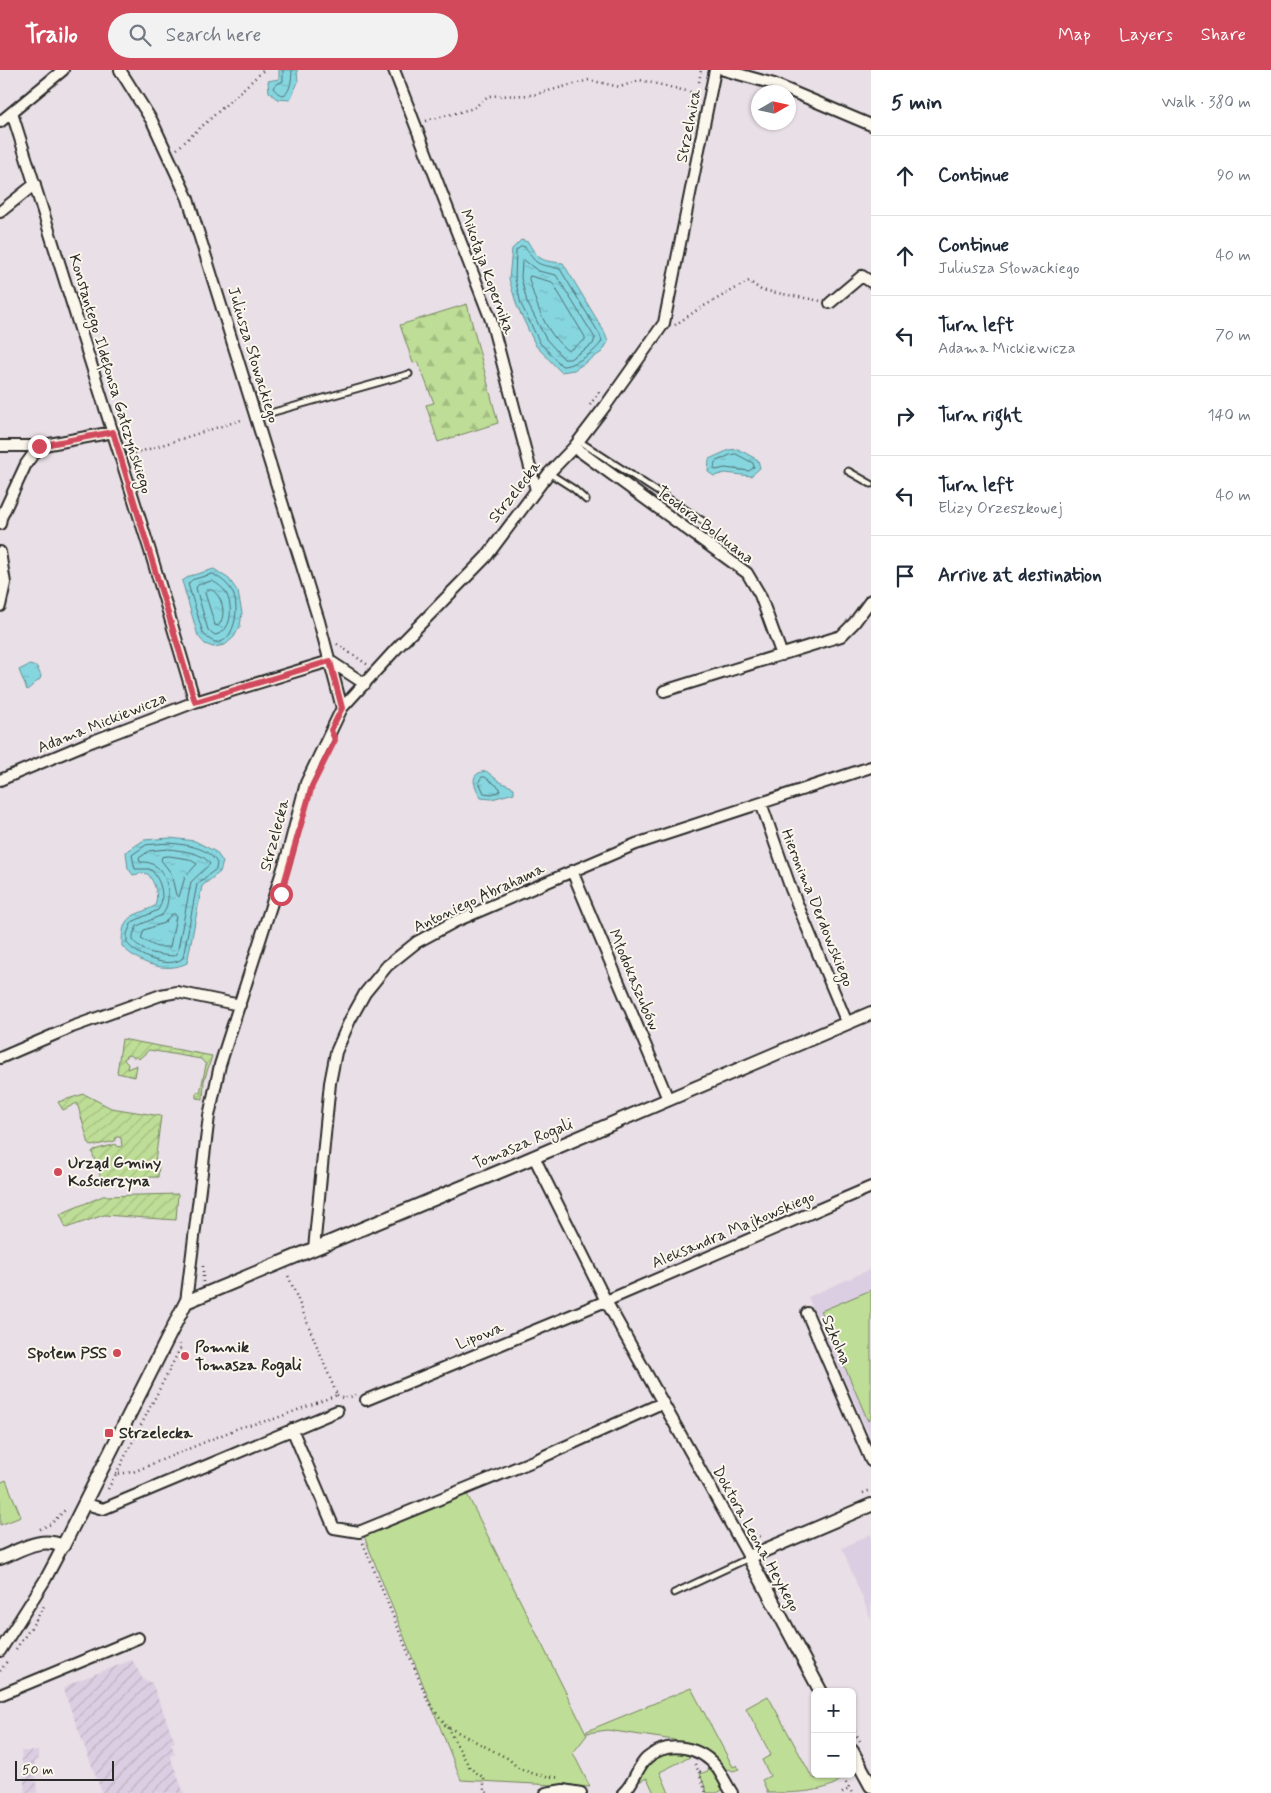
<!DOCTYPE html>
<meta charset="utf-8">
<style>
:root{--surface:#fff;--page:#f2f2f3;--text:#1f2937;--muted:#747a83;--line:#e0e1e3;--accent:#d1495b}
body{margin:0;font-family:Mynerve,sans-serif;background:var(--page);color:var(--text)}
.controls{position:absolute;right:15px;bottom:15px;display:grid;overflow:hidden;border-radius:8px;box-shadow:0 1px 4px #0004}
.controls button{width:45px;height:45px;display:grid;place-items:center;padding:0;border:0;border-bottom:1px solid var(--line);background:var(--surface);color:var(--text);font:25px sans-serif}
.compass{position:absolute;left:751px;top:15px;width:45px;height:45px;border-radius:50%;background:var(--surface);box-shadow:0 1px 4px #0004;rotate:81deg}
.scale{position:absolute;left:15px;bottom:12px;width:99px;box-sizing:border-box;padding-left:5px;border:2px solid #2b2b2b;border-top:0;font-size:14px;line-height:18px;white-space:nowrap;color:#2b2b2b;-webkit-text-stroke:4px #fbf7ec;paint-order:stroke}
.stop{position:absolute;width:15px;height:15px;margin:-11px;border:4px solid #d1495b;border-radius:50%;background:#fff}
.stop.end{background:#d1495b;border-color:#fff;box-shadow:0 1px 5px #0008}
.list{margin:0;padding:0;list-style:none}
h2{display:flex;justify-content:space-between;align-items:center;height:65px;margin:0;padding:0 20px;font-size:21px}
h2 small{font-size:16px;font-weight:400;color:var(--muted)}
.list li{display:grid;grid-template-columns:32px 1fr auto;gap:15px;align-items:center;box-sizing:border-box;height:80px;padding:0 20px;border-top:1px solid var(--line)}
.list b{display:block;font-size:19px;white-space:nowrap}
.list p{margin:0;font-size:16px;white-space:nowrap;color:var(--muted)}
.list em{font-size:16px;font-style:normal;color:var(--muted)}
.icon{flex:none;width:28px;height:28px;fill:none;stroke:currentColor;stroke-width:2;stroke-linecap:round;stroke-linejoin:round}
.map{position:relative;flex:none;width:871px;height:1723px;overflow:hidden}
header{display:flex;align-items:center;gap:30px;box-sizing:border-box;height:70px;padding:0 25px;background:var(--accent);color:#fff}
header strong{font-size:24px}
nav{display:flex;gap:28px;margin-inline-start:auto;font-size:18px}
.search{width:350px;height:45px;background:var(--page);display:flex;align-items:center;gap:12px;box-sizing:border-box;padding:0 18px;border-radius:28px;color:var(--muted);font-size:19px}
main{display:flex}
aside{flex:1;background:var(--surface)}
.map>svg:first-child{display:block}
</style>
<header>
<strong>Trailo</strong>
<div class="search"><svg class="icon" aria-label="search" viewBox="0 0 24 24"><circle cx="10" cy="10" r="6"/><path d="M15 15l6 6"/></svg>Search here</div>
<nav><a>Map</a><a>Layers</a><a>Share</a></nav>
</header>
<main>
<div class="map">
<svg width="871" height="1723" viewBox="0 0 871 1723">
<defs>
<pattern id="industrial-furrows" width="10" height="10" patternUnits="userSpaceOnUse" patternTransform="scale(1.25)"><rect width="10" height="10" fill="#dccee2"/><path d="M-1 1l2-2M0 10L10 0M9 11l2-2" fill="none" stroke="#bdb1c2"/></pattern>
<pattern id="forest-firs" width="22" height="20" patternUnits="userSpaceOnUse" patternTransform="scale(1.25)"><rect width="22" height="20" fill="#bedd96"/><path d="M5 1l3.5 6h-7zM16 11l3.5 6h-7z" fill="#a3be81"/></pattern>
<pattern id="garden-furrows" width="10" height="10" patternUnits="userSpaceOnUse" patternTransform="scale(1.25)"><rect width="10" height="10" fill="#bedd96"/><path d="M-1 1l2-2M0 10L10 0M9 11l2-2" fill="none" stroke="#a3be81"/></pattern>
<pattern id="water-ripples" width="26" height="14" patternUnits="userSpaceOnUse" patternTransform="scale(1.25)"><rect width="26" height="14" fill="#86d6e0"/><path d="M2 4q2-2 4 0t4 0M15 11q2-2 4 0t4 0" fill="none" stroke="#74b8c0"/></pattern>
</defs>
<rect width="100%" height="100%" fill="#e9dfe6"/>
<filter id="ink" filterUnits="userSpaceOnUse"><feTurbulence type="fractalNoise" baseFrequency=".02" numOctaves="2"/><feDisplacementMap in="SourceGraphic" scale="10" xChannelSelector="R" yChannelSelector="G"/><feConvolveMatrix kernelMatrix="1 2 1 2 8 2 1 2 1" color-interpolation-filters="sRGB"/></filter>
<g filter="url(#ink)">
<path fill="#dccee2" d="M871,1199V1369L808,1227Z
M871,1464V1549L842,1478Z"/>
<path fill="url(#industrial-furrows)" d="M132,1590L143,1609L152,1613L175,1672L171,1673L175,1684L170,1686L184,1723H102L63,1619L69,1614Z
M21,1681H38L39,1690L35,1691L37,1723H25Z"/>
<path fill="#bedd96" stroke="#748460" d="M871,1220V1349L868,1351L821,1241Z
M6,1410L21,1447L0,1455V1413Z
M466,1422L587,1665L573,1683L590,1717L461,1710L364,1466Z
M691,1618L733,1697L737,1695L739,1699L733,1701L729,1699L725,1701L712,1685L674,1670L607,1660L587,1663V1661Z
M768,1626L812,1707L816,1709L825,1704H837L839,1711C823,1723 789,1723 768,1723L762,1710L770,1706L762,1690L771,1685L746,1638Z
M679,1682L688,1684L690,1687L660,1702L669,1723H654L647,1708L638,1712C644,1693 659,1683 679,1682Z
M710,1700L724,1719L717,1723H707L700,1704Z"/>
<path fill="url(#forest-firs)" stroke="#748460" d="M467,234L498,353L438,372L426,335L434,333L418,292L413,293L400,255Z"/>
<path fill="url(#garden-furrows)" stroke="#748460" d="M122,969L212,986L204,1011L203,1029L196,1028V1023L198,1021L200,1023L206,995L201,989L149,980L139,989L137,987H133L130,985L126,986L124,990L128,994L127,999L137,995L135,1007L117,1003Z
M84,1024L111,1038L161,1046L155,1092L159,1094L158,1107L101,1108L92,1082L94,1080L116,1074L117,1076L120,1077L122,1076L121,1068L119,1067H116L115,1071L91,1076L89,1074L77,1033L63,1040L58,1032Z
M178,1124L176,1150L104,1145L66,1158L60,1144L103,1126Z"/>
<path fill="url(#water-ripples)" stroke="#629298" d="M279,0H297L298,12L290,30L277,29L269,22L268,11L279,9Z
M521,170L528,172C539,191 542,191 563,193L605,263L608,272L602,282L574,300L561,302L536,276L517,236L509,209L512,179Z
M738,379L758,390L760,398L751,406L725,403L714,406L708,402L709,389L729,380Z
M214,499L229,509L238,522L242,543L240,556L234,567L225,575L213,577L205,574L198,566L182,511L190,506Z
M29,595L37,597L41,606L40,609L27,620L19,600Z
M486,701L500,712L514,718V723L492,729L481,728C475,716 467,704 486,701Z
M170,768L195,771L216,782L223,792L220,802L202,816L187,893C165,904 138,893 122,876C122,843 131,848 155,836C159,825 155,813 148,804L142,803L133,805L128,798L126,782L144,770Z"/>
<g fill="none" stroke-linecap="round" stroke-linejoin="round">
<path stroke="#4f6f73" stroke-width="1" d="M283,0V11L275,15L273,18C288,37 292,12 292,0
M522,176L525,177C538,198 538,193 560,199L600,265L602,271C596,282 574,296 562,296L540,273L521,234L515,209L516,181Z
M524,190L538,201L556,205L595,268L593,274L570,289H564L546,269L527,232L521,208L522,192Z
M530,206L552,212L585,267V270L568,281C546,264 536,235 529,209Z
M736,384L753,393L754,397L749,401L725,398L716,400L714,399L715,392L730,385Z
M213,504C221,509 229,514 233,523C243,545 227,592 203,563L188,514L192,510Z
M212,511C218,514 224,518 227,525C233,538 232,562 215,565L208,560L196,518L198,515Z
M207,520H212C223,527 227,546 218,556L215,555L205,523Z
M482,707H485L500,718V721L492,724L484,723L479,712Z
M170,773C187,775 208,777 217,793L216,799L197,814L183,888C169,900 137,886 127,873V864L132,852L158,840C166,828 161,809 150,799H135L132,785L146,775Z
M169,779C182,781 203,782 210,794L191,812L177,884L175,886C160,885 143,884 133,870V865L137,856L162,845C173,832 169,801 152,794C149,792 144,792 140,792L139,788L149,781Z
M169,786L189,789L197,794L185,807L179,827L176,825L171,803L161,790L162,787Z
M172,844H175L176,846L170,877H157L141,869L144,860L164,853Z"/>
<defs>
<path id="service" d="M256,347L409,304
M579,371L703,451
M848,401L871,414
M549,403L574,419L586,430
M674,1523L749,1488"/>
<path id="minor" d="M120,0L152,51L188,129L319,551L342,638
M394,0L491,250L536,420
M724,0L774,14L871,55
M12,43L150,481L195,632
M0,52L63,0
M0,142L35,114
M830,233L862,206L871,212
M0,376H39L113,362
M574,377L747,503L760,525L782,585
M0,454L1,448L26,394L39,376
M0,482L5,513L0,536
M330,591L365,614
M664,621L841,566L854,553L871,530
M0,710L88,673L195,632L330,591
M761,733L791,819L847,953
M572,801L668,1029
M0,988L72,957L161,925L177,922L240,935
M534,1087L606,1231L749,1487
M314,1179L330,1013L336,982L350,950L365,923L387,896L417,872L454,852L636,774L871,697
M186,1232L209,1046L220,995L287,786L306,713L342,638L395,580L486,487L549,403L574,377L606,335L664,253L715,0
M807,1243L871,1391
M366,1330L606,1231L871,1117
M292,1359L334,1458L359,1462L538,1389L662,1333
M85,1432L93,1436L103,1439L337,1341
M0,1581L45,1510L63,1476
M0,1625L138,1568
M546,1723L563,1720L581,1723
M623,1723C634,1714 636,1698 647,1688C669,1669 702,1677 718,1699C723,1707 727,1715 732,1723"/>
<path id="tertiary" d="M0,1488C21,1480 40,1466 63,1476L186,1232L508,1098L871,943
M821,1622L749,1487L871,1435
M852,1681L871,1716"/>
</defs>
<use href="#service" stroke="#2b2b2b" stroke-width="9"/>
<use href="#minor" stroke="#2b2b2b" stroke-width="14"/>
<use href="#tertiary" stroke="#2b2b2b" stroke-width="16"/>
<path stroke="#2b2b2b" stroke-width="2.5" stroke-dasharray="1 4" stroke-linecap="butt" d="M699,12L701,0
M426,51L474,38L488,26L533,25L589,10L620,17L640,10L699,24
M177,79L264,0
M675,255L697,240L749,211L761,220L821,231
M590,335L601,319
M130,385L244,349
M337,574L368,595
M203,1196V1213
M337,1325L344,1329L356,1325
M116,1404L180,1279V1274
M108,1419L116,1404L133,1402L241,1357L274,1349L337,1325L287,1203
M863,1423L871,1420
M40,1459L51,1454L67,1438
M750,1465L762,1467
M363,1473L428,1631L446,1656L509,1689L519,1699L538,1705L561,1708
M16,1579L34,1553L44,1536
M0,1601L8,1590
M815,1654H813L815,1657
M447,1657L470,1698L484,1708V1721L488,1723
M852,1657L860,1671
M852,1663L856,1670
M695,1694L699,1702L703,1700
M699,1702L706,1723
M841,1704L852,1723
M842,1723L849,1719"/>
<use href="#service" stroke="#fbf7ec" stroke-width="5"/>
<use href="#minor" stroke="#fbf7ec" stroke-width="10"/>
<use href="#tertiary" stroke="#fbf7ec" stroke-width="12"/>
</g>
</g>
<g fill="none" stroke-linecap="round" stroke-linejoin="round" filter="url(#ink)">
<path stroke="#d1495b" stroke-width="6" d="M39,376L113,362L195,632L330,591L342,638L331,660L335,670L312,716L281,824"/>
</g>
<g fill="#d1495b" stroke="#fbf7ec" stroke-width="2">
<circle cx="58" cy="1102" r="5"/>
<circle cx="117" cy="1283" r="5"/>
<circle cx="185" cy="1286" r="5"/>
<rect x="104" y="1358" width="10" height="10" rx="2.5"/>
</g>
<g text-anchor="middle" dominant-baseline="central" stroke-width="4" stroke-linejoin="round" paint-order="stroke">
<g font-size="16" fill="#2b2b2b" stroke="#fbf7ec">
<text transform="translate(689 56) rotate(-79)">Strzelnica</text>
<text transform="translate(487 202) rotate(70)">Mikołaja Kopernika</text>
<text transform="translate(253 285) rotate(73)">Juliusza Słowackiego</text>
<text transform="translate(110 304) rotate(73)">Konstantego Ildefonsa Gałczyńskiego</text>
<text transform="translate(515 422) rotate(-52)">Strzelecka</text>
<text transform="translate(705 455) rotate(37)">Teodora Bolduana</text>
<text transform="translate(102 653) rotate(-22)">Adama Mickiewicza</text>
<text transform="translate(275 765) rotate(-75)">Strzelecka</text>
<text transform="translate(479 828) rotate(-25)">Antoniego Abrahama</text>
<text transform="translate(817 838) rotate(68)">Hieronima Derdowskiego</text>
<text transform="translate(634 910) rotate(67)">Młodokaszubów</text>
<text transform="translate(523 1074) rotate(-23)">Tomasza Rogali</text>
<text transform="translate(733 1160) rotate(-23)">Aleksandra Majkowskiego</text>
<text transform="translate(480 1266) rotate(-22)">Lipowa</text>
<text transform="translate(836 1270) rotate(67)">Szkolna</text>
<text transform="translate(756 1469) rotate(61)">Doktora Leona Heykego</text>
</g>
<g font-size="16" font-weight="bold" fill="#2b2b2b" stroke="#fbf7ec" text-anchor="start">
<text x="68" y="1093">Urząd Gminy<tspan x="68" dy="18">Kościerzyna</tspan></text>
<text x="195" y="1277">Pomnik<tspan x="195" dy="18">Tomasza Rogali</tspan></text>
<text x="107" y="1283" text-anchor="end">Społem PSS</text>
<text x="119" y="1363">Strzelecka</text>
</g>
</g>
</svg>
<div class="controls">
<button>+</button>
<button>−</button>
</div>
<svg class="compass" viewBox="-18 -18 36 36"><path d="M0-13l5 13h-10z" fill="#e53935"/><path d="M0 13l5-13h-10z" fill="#747a83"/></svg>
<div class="scale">50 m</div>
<div class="stop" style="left:281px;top:824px"></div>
<div class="stop end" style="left:39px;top:376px"></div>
</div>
<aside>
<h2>5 min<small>Walk · 380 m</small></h2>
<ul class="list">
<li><svg class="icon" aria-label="ahead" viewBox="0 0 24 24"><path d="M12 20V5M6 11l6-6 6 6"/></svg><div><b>Continue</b></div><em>90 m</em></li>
<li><svg class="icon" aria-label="ahead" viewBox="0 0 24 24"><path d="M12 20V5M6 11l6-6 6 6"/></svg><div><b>Continue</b><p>Juliusza Słowackiego</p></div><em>40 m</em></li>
<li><svg class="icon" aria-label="left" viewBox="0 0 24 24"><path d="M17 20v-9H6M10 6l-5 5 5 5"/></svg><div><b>Turn left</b><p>Adama Mickiewicza</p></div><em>70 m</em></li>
<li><svg class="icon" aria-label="right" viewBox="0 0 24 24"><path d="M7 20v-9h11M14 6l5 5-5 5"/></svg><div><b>Turn right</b></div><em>140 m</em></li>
<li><svg class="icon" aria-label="left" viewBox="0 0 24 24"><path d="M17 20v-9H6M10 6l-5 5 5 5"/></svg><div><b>Turn left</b><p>Elizy Orzeszkowej</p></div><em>40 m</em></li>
<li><svg class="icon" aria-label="arrive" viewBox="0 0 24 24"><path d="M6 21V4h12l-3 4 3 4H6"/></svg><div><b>Arrive at destination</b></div></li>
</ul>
</aside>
</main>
